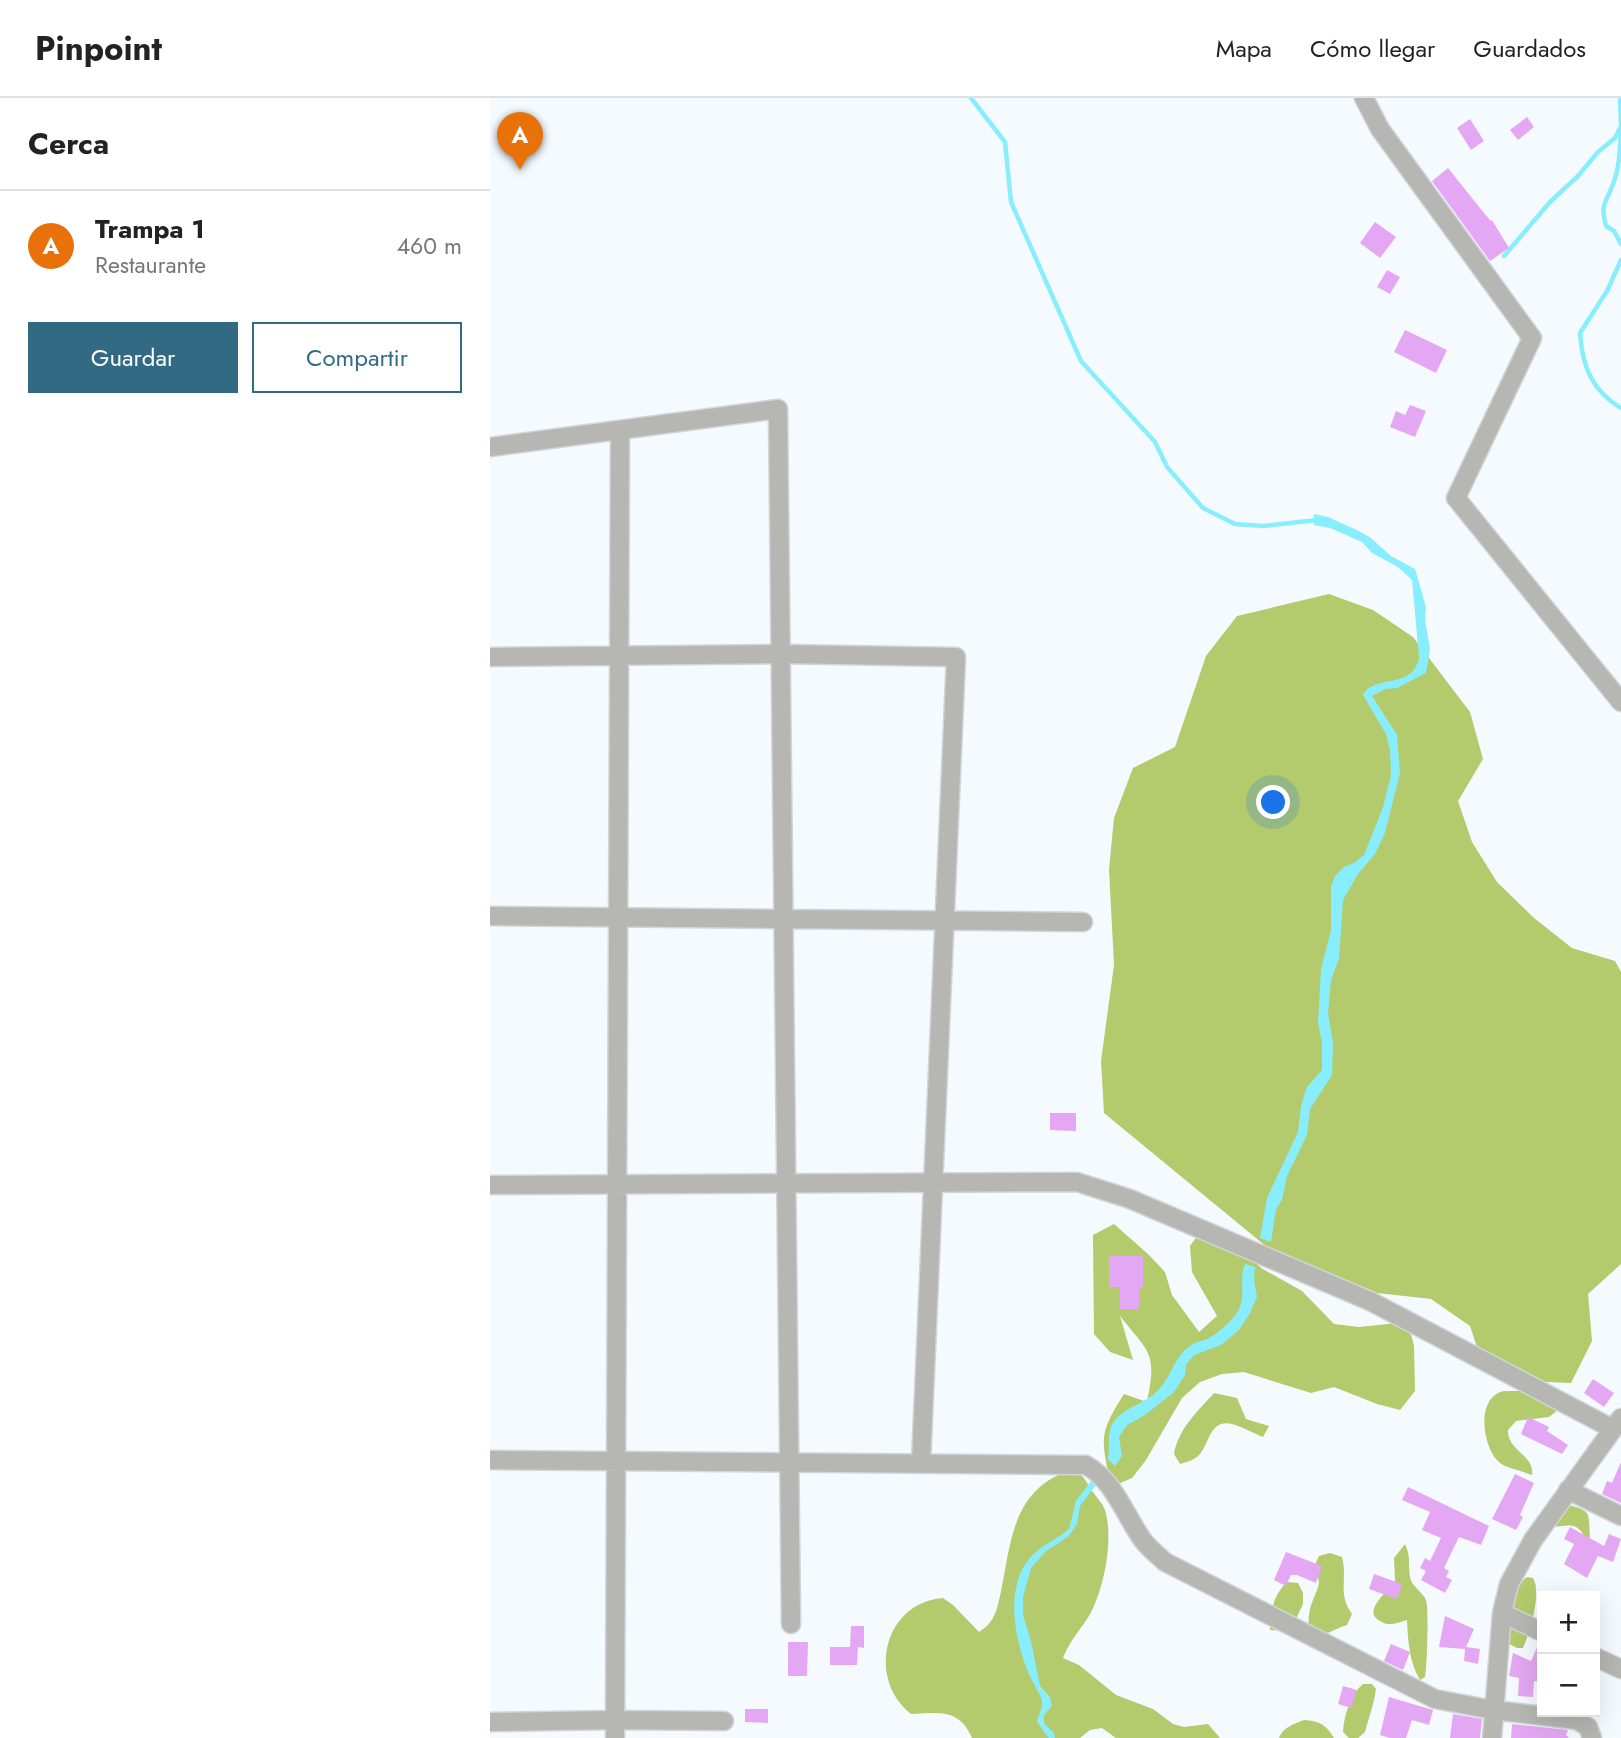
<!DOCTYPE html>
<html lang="es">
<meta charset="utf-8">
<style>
:root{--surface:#fff;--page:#f6f6f6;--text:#222;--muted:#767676;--line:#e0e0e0;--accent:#326a84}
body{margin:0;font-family:Jost,sans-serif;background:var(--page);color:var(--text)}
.controls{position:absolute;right:21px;bottom:21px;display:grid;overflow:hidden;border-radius:0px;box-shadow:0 7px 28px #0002}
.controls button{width:63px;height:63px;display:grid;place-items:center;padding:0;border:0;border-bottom:2px solid var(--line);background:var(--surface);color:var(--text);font:35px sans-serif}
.you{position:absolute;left:784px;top:705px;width:24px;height:24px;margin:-18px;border:5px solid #fff;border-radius:50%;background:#1a73e8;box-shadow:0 0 0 10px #1a73e833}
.badge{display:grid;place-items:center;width:46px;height:46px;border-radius:50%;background:var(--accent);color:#fff;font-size:23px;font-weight:700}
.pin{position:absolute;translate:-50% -58px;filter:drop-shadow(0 2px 4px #0008)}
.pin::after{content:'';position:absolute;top:37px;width:24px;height:21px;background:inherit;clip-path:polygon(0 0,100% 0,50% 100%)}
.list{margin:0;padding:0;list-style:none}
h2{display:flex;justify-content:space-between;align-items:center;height:91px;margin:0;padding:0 28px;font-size:30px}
h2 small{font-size:23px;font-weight:400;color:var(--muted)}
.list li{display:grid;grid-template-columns:46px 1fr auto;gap:21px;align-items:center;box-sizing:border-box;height:112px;padding:0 28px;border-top:2px solid var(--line)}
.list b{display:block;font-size:26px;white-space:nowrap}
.list p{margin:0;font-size:23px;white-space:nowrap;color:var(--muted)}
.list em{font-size:23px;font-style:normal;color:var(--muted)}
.actions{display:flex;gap:14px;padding:21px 28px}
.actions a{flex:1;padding:16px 0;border:2px solid var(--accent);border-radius:0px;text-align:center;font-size:24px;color:var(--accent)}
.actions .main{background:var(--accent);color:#fff}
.map{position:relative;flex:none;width:1131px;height:1640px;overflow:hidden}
header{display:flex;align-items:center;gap:42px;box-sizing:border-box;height:98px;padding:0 35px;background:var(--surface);border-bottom:2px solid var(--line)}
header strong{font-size:33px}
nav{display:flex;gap:38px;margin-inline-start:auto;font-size:24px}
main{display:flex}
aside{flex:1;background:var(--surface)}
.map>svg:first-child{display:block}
</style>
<header>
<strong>Pinpoint</strong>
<nav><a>Mapa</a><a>Cómo llegar</a><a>Guardados</a></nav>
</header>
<main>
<aside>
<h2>Cerca<small></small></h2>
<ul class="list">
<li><span class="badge" style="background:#e8710a">A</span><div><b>Trampa 1</b><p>Restaurante</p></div><em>460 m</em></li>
</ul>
<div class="actions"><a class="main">Guardar</a><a>Compartir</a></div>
</aside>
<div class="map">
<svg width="1131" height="1640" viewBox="0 0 1131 1640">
<rect width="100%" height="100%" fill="#f5fafe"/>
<path fill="#b3ca6d" d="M839,496L883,512L923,539L980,614L993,661L968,703L982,744L1007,784L1044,820L1082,850L1125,863L1131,874V1166L1098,1196L1102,1243L1081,1285L1031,1283L995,1274L980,1228L941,1201L843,1190L801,1169L614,1015L611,963L624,867L619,771L624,720L643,670L685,649L716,558L747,518Z
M624,1126L659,1157L675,1174L682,1197L709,1234L727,1218L702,1174L700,1148L715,1127L738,1135L771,1170L812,1193L844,1226L869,1229L918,1224L924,1248L925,1293L910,1312L887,1306L844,1289L821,1295L754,1274L732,1276L710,1284L692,1300L656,1362L642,1380L621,1389C612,1342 607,1338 634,1296L657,1304C667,1254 660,1256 630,1218L643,1262L620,1254L604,1236L603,1137Z
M1014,1293H1039L1068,1312L1059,1319L1026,1323L1018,1332C1017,1353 1045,1357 1042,1377C1033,1373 1016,1370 1010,1365C992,1350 985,1299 1014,1293Z
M724,1295L747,1300L756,1321L779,1328L773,1339C763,1335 753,1329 742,1326C720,1321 720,1344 710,1356C705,1362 697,1364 690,1366L684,1356C688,1331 708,1313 724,1295Z
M575,1374C595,1374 593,1380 603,1394C607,1400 613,1406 615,1412C624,1441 614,1492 599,1518C590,1532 579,1544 573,1560L589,1567L626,1597L663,1611L683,1626L694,1629L718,1626L730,1640H626L612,1630L600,1632L590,1640H482C469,1610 449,1615 421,1616C376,1581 394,1504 453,1500L463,1507L489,1534C505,1524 507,1512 511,1493C521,1445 522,1395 575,1374Z
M1076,1406C1103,1414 1098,1413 1100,1440L1094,1438C1086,1421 1072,1430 1058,1429Z
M915,1446C921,1458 918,1467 920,1479C921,1488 932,1493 936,1502C939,1510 937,1569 935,1579L930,1582C919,1564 918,1542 917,1522C907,1525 899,1529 890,1523C871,1513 899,1493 905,1483L904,1460Z
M840,1455L852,1459C858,1482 847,1495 862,1516L857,1527C838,1533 840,1538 819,1537C818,1525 818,1513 823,1502C829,1486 832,1486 824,1469L829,1458Z
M1037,1479L1043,1480C1052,1494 1040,1535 1033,1550H1027L1010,1541C1013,1523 1021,1490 1037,1479Z
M797,1484L808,1485L813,1495V1506L803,1527L792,1533L780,1532C782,1511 782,1499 797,1484Z
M873,1586H882L886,1591C884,1606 879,1619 875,1634L868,1640H859L853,1634C854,1618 860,1597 873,1586Z
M814,1622C830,1623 836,1627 844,1640H789C793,1629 804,1626 814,1622Z"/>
<path fill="#88eefe" d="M824,416L838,419L869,433L881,440L901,458L925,471L936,509L935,521L940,552L936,575L907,590L895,591L882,598L907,637L910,675L895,735L885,756L868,776L853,802L849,861L841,882L838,915L843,946L842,977L820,1011L817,1037L797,1078L792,1102L786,1111L781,1144L770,1140L777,1100L808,1034L811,1008L817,989L832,972V945L828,924L831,871L841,832V789L845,778L854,769L864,765L874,757L893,709L901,677L900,652L896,636L873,597C883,576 924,592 929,559L922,482L908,469L882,455L872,444L840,430L824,427Z
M755,1166L765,1169L764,1182L767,1199L760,1215L749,1232L731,1247L704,1257L696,1267L695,1277L684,1294L655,1317L637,1327L629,1339L632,1358L625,1368L618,1361C620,1351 617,1339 621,1329C627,1313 650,1307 663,1297C681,1283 683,1259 701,1247C707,1243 715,1243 721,1239C729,1234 744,1221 748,1213C757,1198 748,1181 755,1166Z
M601,1383L606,1387L590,1408L587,1426L579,1438L555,1454L541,1470L533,1499V1517L541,1543L550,1588L560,1599L562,1608L554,1617V1625L564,1635L565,1640H559L547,1624C548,1617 553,1610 552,1603C551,1597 541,1582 538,1574C525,1541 514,1490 540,1460C550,1447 567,1442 579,1431L586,1403Z"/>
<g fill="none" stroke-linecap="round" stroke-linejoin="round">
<path stroke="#88eefe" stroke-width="4.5" d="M481,0L515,44L521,104L591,263L665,344L677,369L713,410L745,426L774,428L827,422
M1131,31C1130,48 1130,69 1123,86C1116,105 1110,105 1116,128L1124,133L1131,146
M1014,158L1060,104L1088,78L1108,54L1125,40L1131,28L1130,0
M1131,162L1117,193L1090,235C1092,268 1102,293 1131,310"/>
</g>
<path fill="#e4a7f3" d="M1037,19L1044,29L1028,42L1020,32Z
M980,21L994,43L981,52L967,30Z
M958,70L994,115L1001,123L1002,122L1019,150L1000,163L942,83Z
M885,124L906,139L890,160L870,145Z
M897,172L910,179L900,196L887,189Z
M915,232L957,252L946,275L904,254Z
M920,307L936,313L925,339L900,329L906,313L915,317Z
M560,1015H586V1033L560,1032Z
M619,1158H653V1190H649V1211H630V1189H619Z
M1103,1281L1124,1295L1114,1309L1094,1295Z
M1038,1319L1059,1329L1057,1333L1078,1347L1072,1356L1031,1336Z
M1131,1364V1405L1112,1396L1117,1383L1122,1385Z
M1025,1376L1044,1385L1030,1417L1033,1419L1026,1432L1002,1421Z
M918,1389L999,1428L991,1447L969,1439L954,1470L959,1473L956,1479L962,1482L955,1495L931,1482L936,1473L930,1470L935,1460L940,1463L951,1440L932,1432L940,1414L912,1402Z
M1080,1429L1114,1448L1119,1436L1131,1441L1123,1464L1108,1458L1097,1480L1074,1466L1084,1446L1074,1441Z
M796,1454L832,1468L826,1485L807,1477H801L796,1488L784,1482Z
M884,1476L912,1486L907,1501L879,1491Z
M955,1518L984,1531L976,1549L990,1551L988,1566L974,1563L975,1551L949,1549Z
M361,1528H374V1550L368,1549L367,1567H340V1549H360Z
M298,1544H318L317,1578H298Z
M1049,1545H1052V1564L1049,1584L1044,1583L1043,1599L1028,1598L1029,1580L1019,1578L1023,1555L1041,1563Z
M901,1546L920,1554L913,1572L894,1563Z
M853,1588L867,1592L861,1610L848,1606Z
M899,1599L943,1612L939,1627L922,1622L916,1640H900L890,1637Z
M255,1611H278V1625L255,1624Z
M963,1616L992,1621L990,1640H960Z
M1022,1626L1078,1632L1076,1637L1079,1640H1021Z"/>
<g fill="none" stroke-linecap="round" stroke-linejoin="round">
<defs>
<path id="minor" d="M874,0L890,31L1042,240L966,400L1131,604
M0,349L288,311L301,1526
M0,559L291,556L466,559L431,1365
M0,818L593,824
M0,1087L587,1084L640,1101L880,1203L1123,1331
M0,1362L596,1367C624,1383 634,1415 652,1441C658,1450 668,1457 675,1464L945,1601L1003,1612L1087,1622L1098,1629L1102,1640
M1078,1392L1131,1418
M1012,1515L1052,1534
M1105,1559L1131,1571
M0,1624L125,1622L234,1623
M125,1640L130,332
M1002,1640L1012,1515L1019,1486L1043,1442L1131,1320"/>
</defs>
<use href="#minor" stroke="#d1d5d9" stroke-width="21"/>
<use href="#minor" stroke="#b6b6b3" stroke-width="18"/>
</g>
</svg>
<div class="controls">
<button>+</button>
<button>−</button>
</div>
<div class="you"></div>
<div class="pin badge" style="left:30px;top:72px;background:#e8710a">A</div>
</div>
</main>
